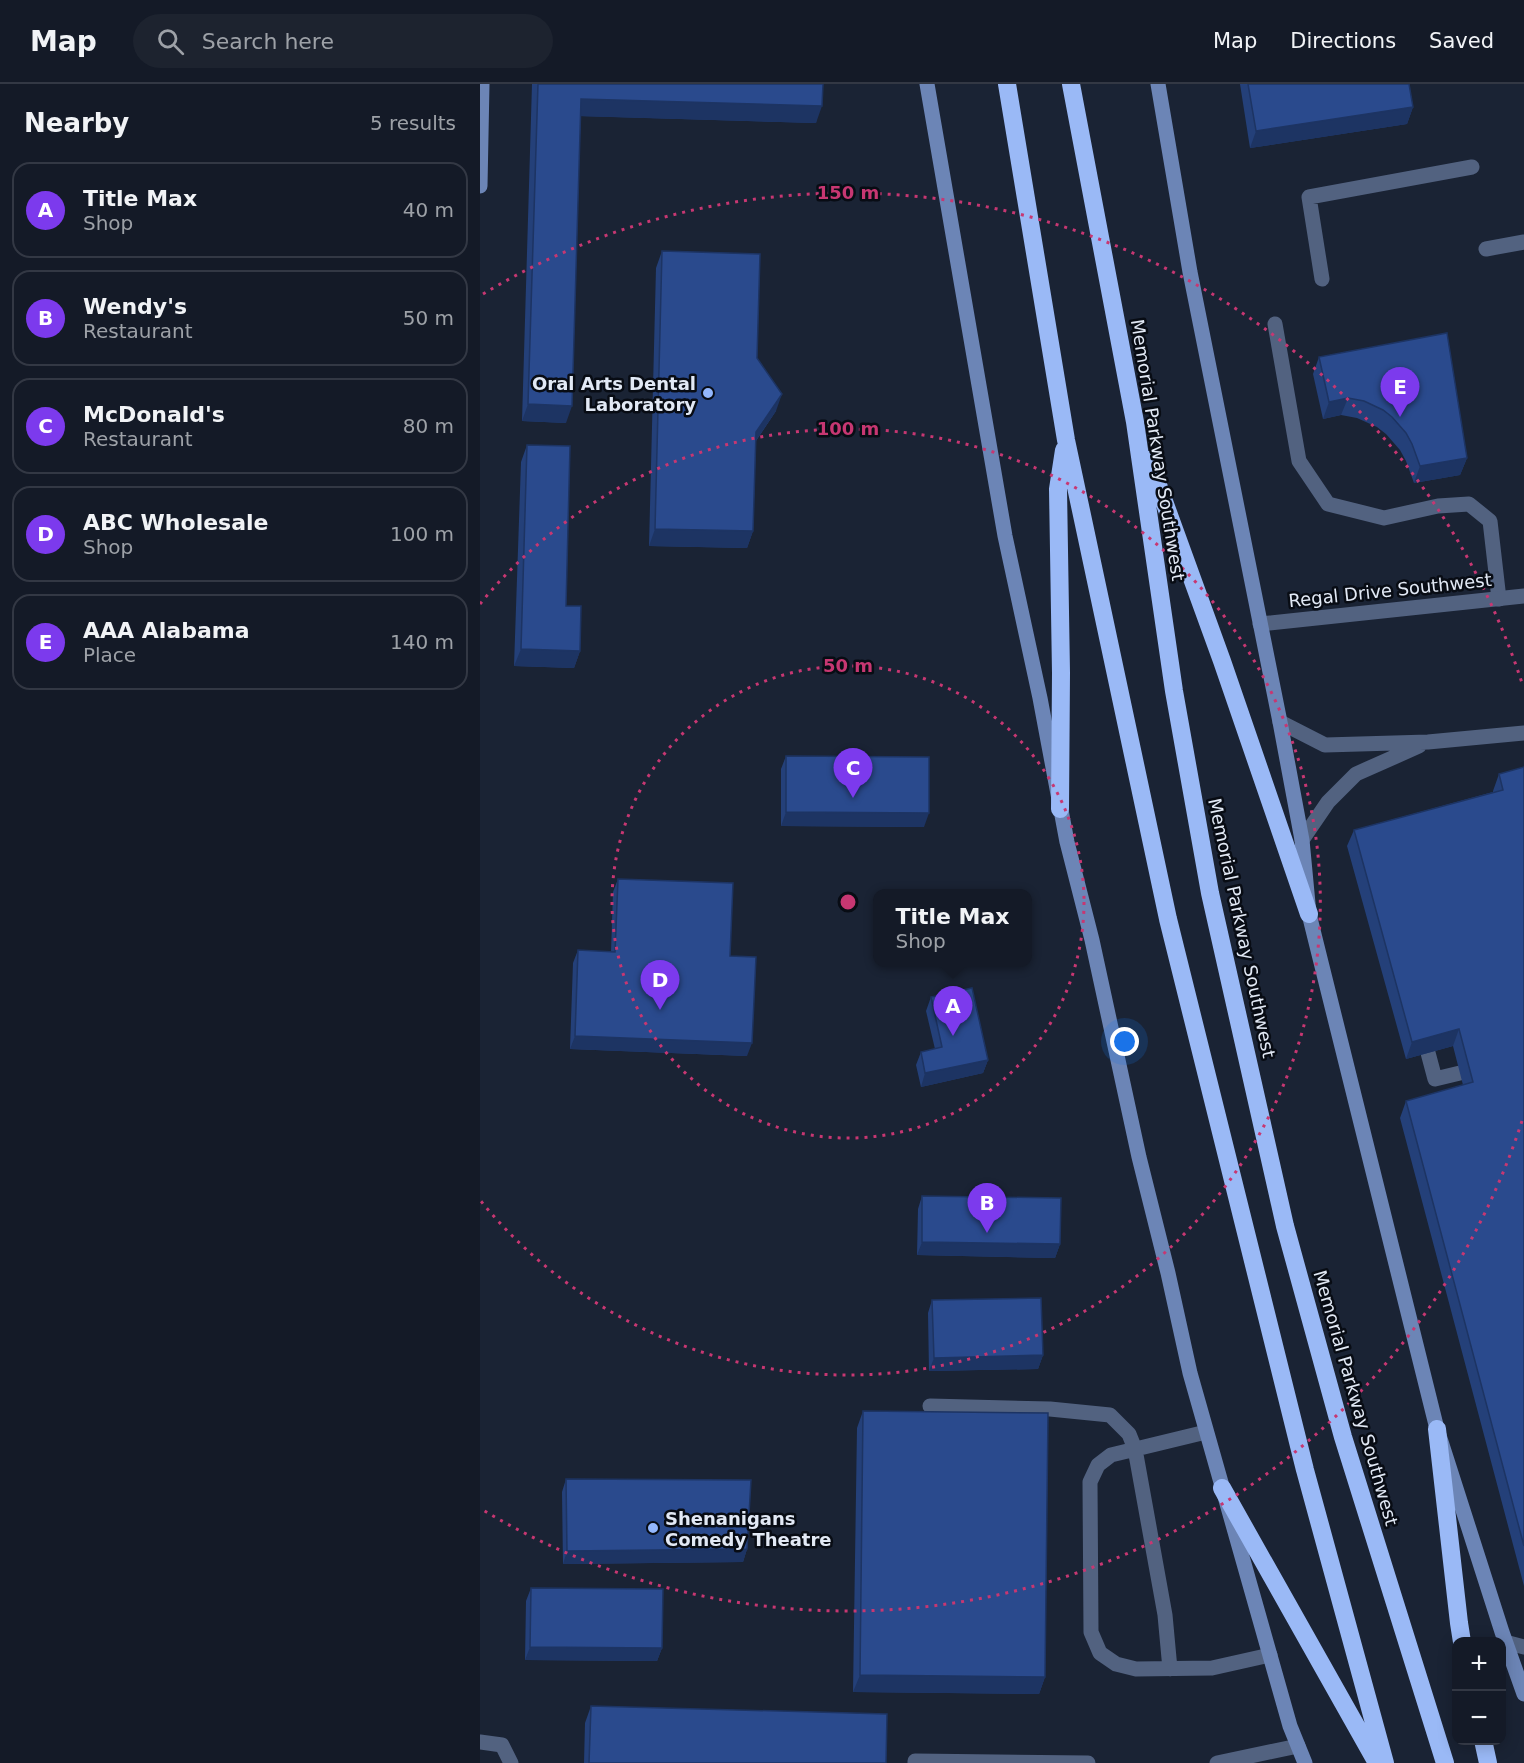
<!DOCTYPE html>
<meta charset="utf-8">
<style>
:root{--surface:#141a27;--page:#1d232f;--text:#f1f3f6;--muted:#9da1a7;--line:#333844;--accent:#7c3aed}
body{margin:0;font-family:"DejaVu Sans",sans-serif;background:var(--page);color:var(--text)}
.controls{position:absolute;right:18px;bottom:18px;display:grid;overflow:hidden;border-radius:12px;box-shadow:0 3px 15px #0003}
.controls button{width:54px;height:54px;display:grid;place-items:center;padding:0;border:0;border-bottom:2px solid var(--line);background:var(--surface);color:var(--text);font:30px sans-serif}
.you{position:absolute;left:645px;top:958px;width:21px;height:21px;margin:-15px;border:4px solid #fff;border-radius:50%;background:#1a73e8;box-shadow:0 0 0 9px #1a73e833}
.badge{display:grid;place-items:center;width:39px;height:39px;border-radius:50%;background:var(--accent);color:#fff;font-size:20px;font-weight:700}
.pin{position:absolute;translate:-50% -50px;filter:drop-shadow(0 2px 3px #0008)}
.pin::after{content:'';position:absolute;top:32px;width:21px;height:18px;background:inherit;clip-path:polygon(0 0,100% 0,50% 100%)}
.popup{position:absolute;left:393px;top:805px;width:159px;height:78px;box-sizing:border-box;display:grid;place-content:center;border-radius:12px;background:var(--surface);filter:drop-shadow(0 2px 4px #0005);font-size:20px;white-space:nowrap;color:var(--muted)}
.popup b{font-size:22px;color:var(--text)}
.popup::after{content:'';position:absolute;left:50%;top:100%;margin-left:-12px;border:12px solid transparent;border-top-color:var(--surface)}
.list{margin:0;padding:0;list-style:none}
h2{display:flex;justify-content:space-between;align-items:center;height:78px;margin:0;padding:0 24px;font-size:26px}
h2 small{font-size:20px;font-weight:400;color:var(--muted)}
.list li{display:grid;grid-template-columns:39px 1fr auto;gap:18px;align-items:center;box-sizing:border-box;height:96px;margin:0 12px 12px;padding:0 12px;border:2px solid var(--line);border-radius:18px}
.list b{display:block;font-size:22px;white-space:nowrap}
.list p{margin:0;font-size:20px;white-space:nowrap;color:var(--muted)}
.list em{font-size:20px;font-style:normal;color:var(--muted)}
.icon{flex:none;width:33px;height:33px;fill:none;stroke:currentColor;stroke-width:2;stroke-linecap:round;stroke-linejoin:round}
.map{position:relative;flex:none;width:1044px;height:1679px;overflow:hidden}
header{display:flex;align-items:center;gap:36px;box-sizing:border-box;height:84px;padding:0 30px;background:var(--surface);border-bottom:2px solid var(--line)}
header strong{font-size:28px}
nav{display:flex;gap:33px;margin-inline-start:auto;font-size:21px}
.search{width:420px;height:54px;background:var(--page);display:flex;align-items:center;gap:15px;box-sizing:border-box;padding:0 21px;border-radius:33px;color:var(--muted);font-size:22px}
main{display:flex}
aside{flex:1;background:var(--surface)}
.map>svg:first-child{display:block}
</style>
<header>
<strong>Map</strong>
<div class="search"><svg class="icon" aria-label="search" viewBox="0 0 24 24"><circle cx="10" cy="10" r="6"/><path d="M15 15l6 6"/></svg>Search here</div>
<nav><a>Map</a><a>Directions</a><a>Saved</a></nav>
</header>
<main>
<aside>
<h2>Nearby<small>5 results</small></h2>
<ul class="list">
<li><span class="badge">A</span><div><b>Title Max</b><p>Shop</p></div><em>40 m</em></li>
<li><span class="badge">B</span><div><b>Wendy's</b><p>Restaurant</p></div><em>50 m</em></li>
<li><span class="badge">C</span><div><b>McDonald's</b><p>Restaurant</p></div><em>80 m</em></li>
<li><span class="badge">D</span><div><b>ABC Wholesale</b><p>Shop</p></div><em>100 m</em></li>
<li><span class="badge">E</span><div><b>AAA Alabama</b><p>Place</p></div><em>140 m</em></li>
</ul>
</aside>
<div class="map">
<svg width="1044" height="1679" viewBox="0 0 1044 1679">
<rect width="100%" height="100%" fill="#1a2334"/>
<g fill="none" stroke-linecap="round" stroke-linejoin="round">
<path stroke="#526280" stroke-width="15" d="M1006,165L1044,158
M842,195L829,113L992,83
M795,240L819,377L848,420L904,434L958,422L989,420L1010,437L1019,515
M800,638L845,661L948,658L1044,649
M822,756L848,718L876,690L939,662
M943,950L955,995L980,989
M450,1322L570,1325L630,1331L649,1350L655,1365L685,1531L690,1585
M726,1348L631,1371L618,1381L610,1398L611,1548L620,1569L636,1580L656,1585L732,1584L790,1571
M1025,1558L1044,1563
M0,1658L22,1661L31,1679
M435,1679V1677L608,1679
M737,1679L818,1662"/>
<path stroke="#526280" stroke-width="15" d="M780,540L1044,512"/>
<path stroke="#6c85b6" stroke-width="15" d="M447,0L525,452L560,614L587,758L612,856L659,1073L688,1189L710,1289L810,1642L825,1679
M678,0L710,188L800,638L822,756L829,830L957,1345L1022,1548L1044,1610
M0,102L2,0"/>
<path stroke="#9ab9f6" stroke-width="18" d="M527,0L586,356L688,835L825,1386L905,1679
M591,0L655,338L694,607L730,809L805,1142L863,1353L965,1679
M669,376L742,577L829,830
M580,725L581,589L578,405L584,366
M957,1345L979,1539L982,1558
M742,1404L897,1679
M1003,1656L1008,1679"/>
</g>
<path fill="#244079" d="M52,0H343L336,39L101,32L86,339L42,337Z
M760,0H929L933,23L927,40L770,64Z
M182,167L277,274L296,327L276,357L273,447L267,464L169,462L176,184Z
M839,273L987,374L980,391L934,399L926,377L920,366L906,350L897,343L877,334L861,331L843,335L833,290Z
M47,361L86,522L100,567L94,584L34,582L41,378Z
M306,672L444,743L301,742V685Z
M1044,683V1502L920,1034L926,1017L983,1001L973,962L926,975L867,762L874,746L1013,708V707L1019,690Z
M138,795L250,872L267,972L90,965L93,879L98,866L131,868L133,808Z
M451,913L508,976L503,989L441,1003L436,981L441,968L455,965L446,927Z
M442,1112L580,1160L575,1174L437,1171L438,1125Z
M452,1216L563,1271L558,1285L449,1287L448,1229Z
M383,1327L565,1593L559,1610L373,1608L377,1344Z
M86,1395L267,1465L263,1478L83,1480L82,1408Z
M51,1504L182,1564L177,1577L45,1576L46,1517Z
M111,1622L406,1679H104L105,1639Z"/>
<path fill="#1d3463" d="M101,15L342,22L336,39L95,32Z
M933,23L927,40L770,64L776,47Z
M302,310L296,327L270,365L276,348Z
M868,314L861,331L843,335L849,318Z
M48,320L92,322L86,339L42,337Z
M987,374L980,391L934,399L940,382Z
M175,445L273,447L267,464L169,462Z
M41,565L100,567L94,584L34,582Z
M306,728L449,729L444,743L301,742Z
M979,945L973,962L926,975L932,958Z
M95,952L272,959L267,972L90,965Z
M508,976L503,989L441,1003L445,989Z
M442,1158L580,1160L575,1174L437,1171Z
M563,1271L558,1285L449,1287L454,1274Z
M267,1465L263,1478L83,1480L87,1467Z
M50,1563L182,1564L177,1577L45,1576Z
M380,1591L565,1593L559,1610L373,1608Z"/>
<path fill="#2a4a8d" stroke="#1d3463" stroke-width="1.5" d="M58,0H343L342,22L101,15L92,322L48,320Z
M768,0H929L933,23L776,47Z
M182,167L280,170L277,274L302,310L276,348L273,447L175,445Z
M967,249L987,374L940,382L932,360L926,349L912,333L903,326L884,317L868,314L849,318L839,273Z
M47,361L90,362L86,522H101L100,567L41,565Z
M306,672L449,673V729L306,728Z
M1044,683V1462L926,1017L993,998L979,945L932,958L874,746L1023,706L1019,690Z
M138,795L253,799L250,872L276,873L272,959L95,952L98,866L135,868Z
M492,904L508,976L445,989L441,968L462,963L451,913Z
M442,1112L581,1114L580,1160L442,1158Z
M561,1214L563,1271L454,1274L452,1216Z
M383,1327L568,1329L565,1593L380,1591Z
M86,1395L271,1396L267,1465L87,1467Z
M51,1504L183,1505L182,1564L50,1563Z
M111,1622L407,1630L406,1679H109Z"/>
<g fill="none" stroke="#c73772" stroke-width="3" stroke-dasharray="3 6">
<circle cx="368" cy="818" r="236"/>
<path d="M0 520A473 473 0 1 1 0 1116"/>
<path d="M1042 1037A709 709 0 0 1 3 1426M3 210A709 709 0 0 1 1042 599"/>
</g>
<g fill="#93b7fd" stroke="#080c14" stroke-width="2">
<circle cx="228" cy="309" r="6"/>
<circle cx="173" cy="1444" r="6"/>
</g>
<g text-anchor="middle" dominant-baseline="central" stroke-width="5" stroke-linejoin="round" paint-order="stroke">
<g font-size="18" font-weight="bold" fill="#e2e9f5" stroke="#080c14" text-anchor="end">
<text x="216" y="299">Oral Arts Dental<tspan x="216" dy="21">Laboratory</tspan></text>
<text x="185" y="1434" text-anchor="start">Shenanigans<tspan x="185" dy="21">Comedy Theatre</tspan></text>
</g>
<g font-size="18" fill="#e2e9f5" stroke="#080c14">
<text transform="translate(678 366) rotate(81)">Memorial Parkway Southwest</text>
<text transform="translate(910 506) rotate(-6)">Regal Drive Southwest</text>
<text transform="translate(762 844) rotate(78)">Memorial Parkway Southwest</text>
<text transform="translate(876 1314) rotate(74)">Memorial Parkway Southwest</text>
</g>
</g>
<circle cx="368" cy="818" r="9" fill="#c73772" stroke="#080c14" stroke-width="3"/>
<g font-size="18" text-anchor="middle" font-weight="bold" fill="#c73772" stroke="#080c14" stroke-width="5" stroke-linejoin="round" paint-order="stroke">
<text x="368" y="115">150 m</text>
<text x="368" y="351">100 m</text>
<text x="368" y="588">50 m</text>
</g>
</svg>
<div class="controls">
<button>+</button>
<button>−</button>
</div>
<div class="you"></div>
<div class="pin badge" style="left:473px;top:952px">A</div>
<div class="popup"><b>Title Max</b>Shop</div>
<div class="pin badge" style="left:507px;top:1149px">B</div>
<div class="pin badge" style="left:373px;top:714px">C</div>
<div class="pin badge" style="left:180px;top:926px">D</div>
<div class="pin badge" style="left:920px;top:333px">E</div>
</div>
</main>
